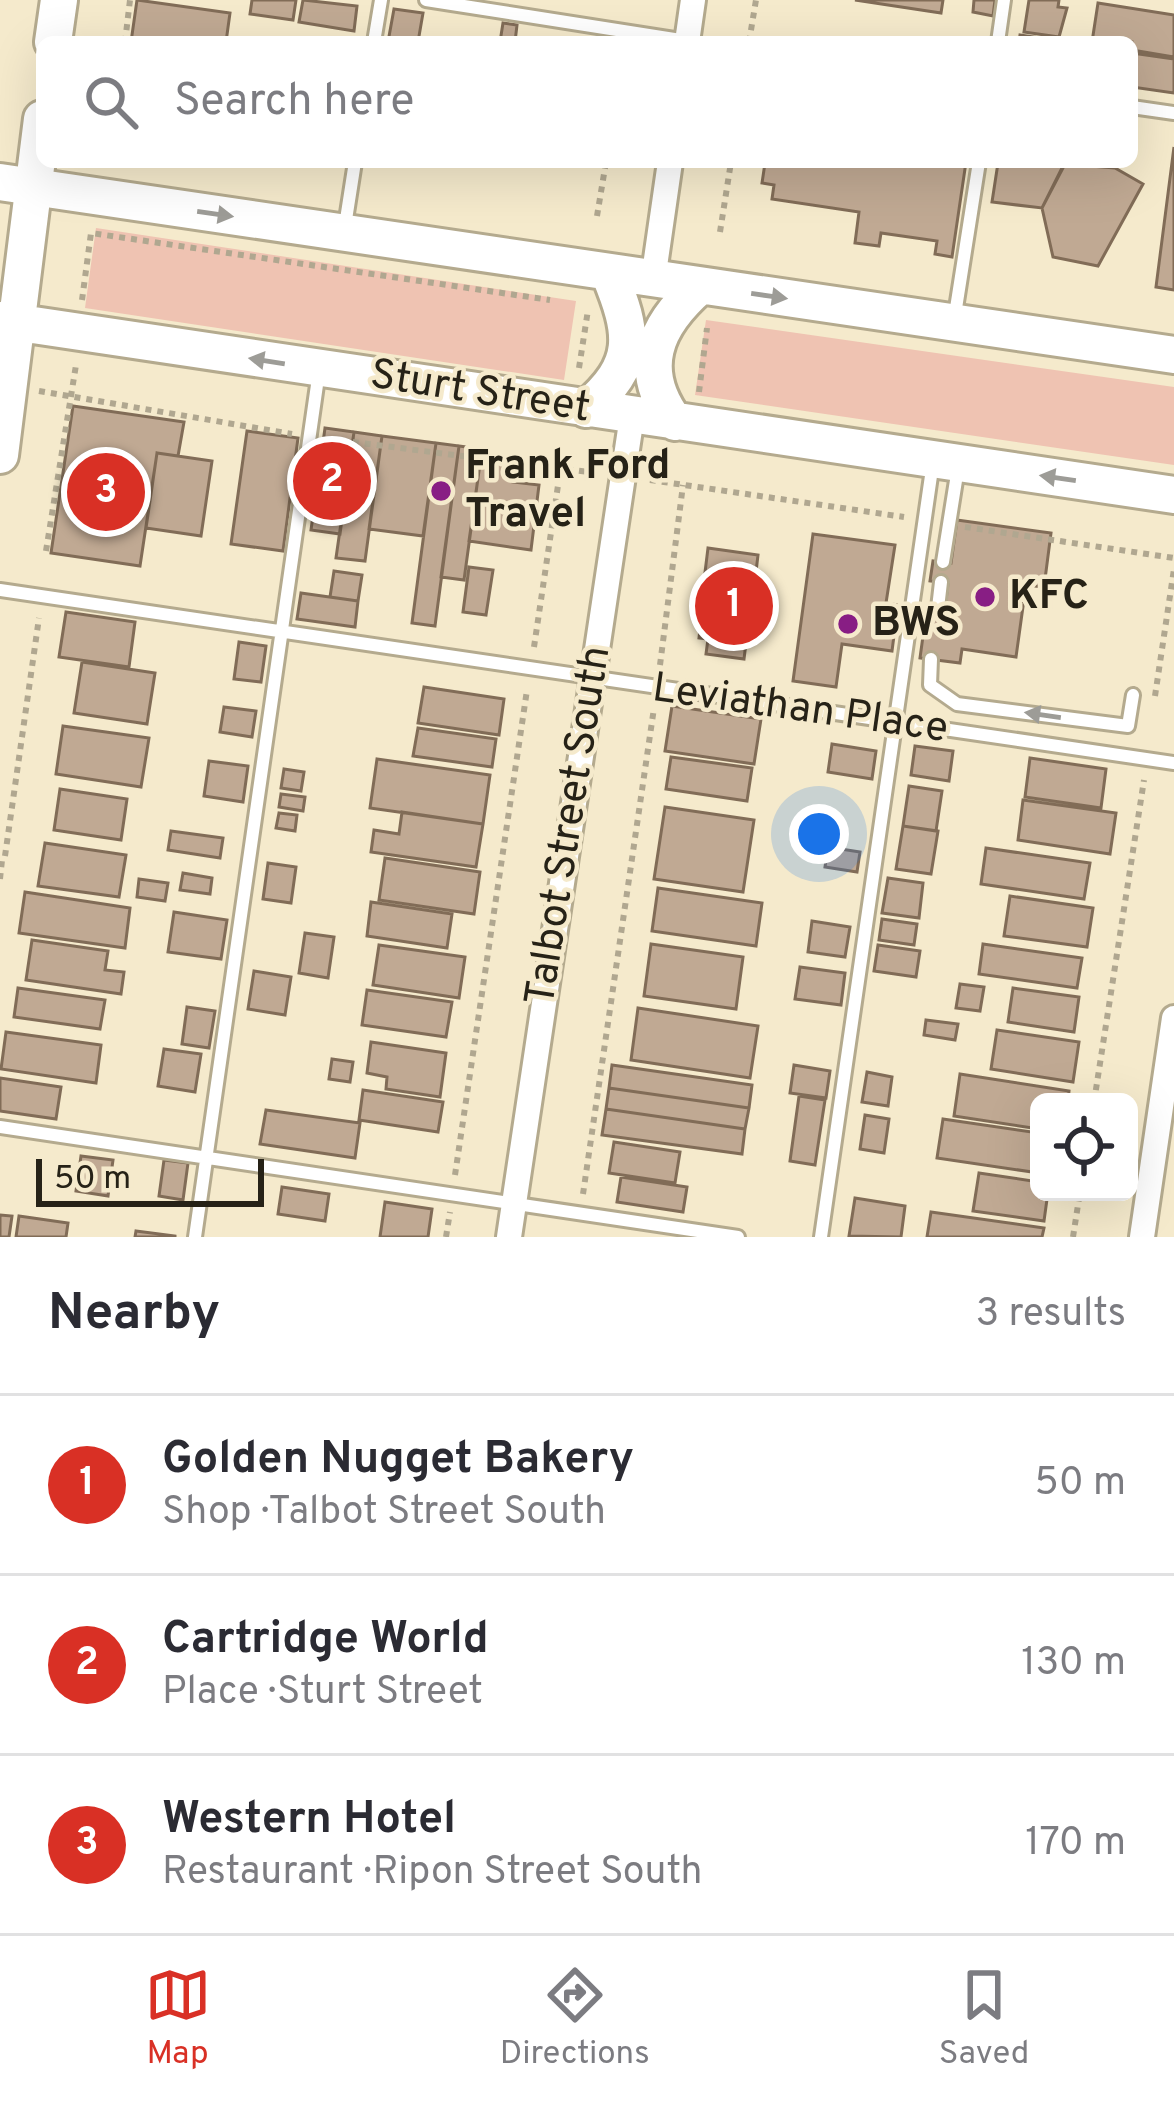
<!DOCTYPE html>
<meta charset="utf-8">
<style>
:root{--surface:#fff;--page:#f2f2f3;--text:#2b2b33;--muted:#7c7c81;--line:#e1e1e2;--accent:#d93025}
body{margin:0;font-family:Overpass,sans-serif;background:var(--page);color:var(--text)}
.controls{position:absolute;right:36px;bottom:36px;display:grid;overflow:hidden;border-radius:18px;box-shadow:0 12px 48px #0002}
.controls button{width:108px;height:108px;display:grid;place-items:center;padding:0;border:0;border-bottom:3px solid var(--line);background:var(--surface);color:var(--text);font:60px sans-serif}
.scale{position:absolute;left:36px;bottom:30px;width:228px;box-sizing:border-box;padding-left:12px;border:6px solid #262217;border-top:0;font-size:33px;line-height:42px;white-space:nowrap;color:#262217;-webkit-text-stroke:9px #f5eacc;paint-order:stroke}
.you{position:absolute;left:819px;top:834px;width:42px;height:42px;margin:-30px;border:9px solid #fff;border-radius:50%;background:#1a73e8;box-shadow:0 0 0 18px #1a73e833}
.badge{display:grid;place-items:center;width:78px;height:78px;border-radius:50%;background:var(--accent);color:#fff;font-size:39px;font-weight:700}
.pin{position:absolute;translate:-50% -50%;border:6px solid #fff;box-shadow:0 3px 12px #0006}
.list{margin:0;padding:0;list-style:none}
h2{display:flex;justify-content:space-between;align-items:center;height:156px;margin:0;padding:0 48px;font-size:51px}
h2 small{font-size:39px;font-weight:400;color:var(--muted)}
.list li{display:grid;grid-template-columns:78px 1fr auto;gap:36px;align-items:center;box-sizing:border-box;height:180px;padding:0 48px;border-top:3px solid var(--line)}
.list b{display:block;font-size:45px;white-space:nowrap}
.list p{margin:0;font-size:39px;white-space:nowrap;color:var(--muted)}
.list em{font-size:39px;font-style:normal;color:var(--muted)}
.icon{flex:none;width:66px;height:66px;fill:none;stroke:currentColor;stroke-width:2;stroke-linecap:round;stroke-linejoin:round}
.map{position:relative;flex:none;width:1174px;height:1237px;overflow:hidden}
.search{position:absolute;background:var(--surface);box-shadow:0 12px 48px #0002;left:36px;right:36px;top:36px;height:132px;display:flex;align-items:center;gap:30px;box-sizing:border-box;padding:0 42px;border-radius:18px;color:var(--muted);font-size:45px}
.sheet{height:696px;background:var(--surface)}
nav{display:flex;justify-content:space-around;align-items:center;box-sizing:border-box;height:168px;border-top:3px solid var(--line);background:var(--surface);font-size:33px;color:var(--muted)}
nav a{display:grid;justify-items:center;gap:6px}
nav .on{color:var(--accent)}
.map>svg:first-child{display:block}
</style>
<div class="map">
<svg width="1174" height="1237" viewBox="0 0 1174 1237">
<rect width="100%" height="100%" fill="#f5eacc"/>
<path fill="#efc3b2" d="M96,228L576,301L564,380L85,308Z
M706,320L1174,387V465L695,395Z"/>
<path fill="#c0a993" stroke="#816c57" stroke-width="3" d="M137,0L230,13L226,42H131Z
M252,0H296L293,20L250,14Z
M303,0L357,6L354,31L299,22Z
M855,0H943L941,13Z
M974,0H995L993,16L973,12Z
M1029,0H1059L1058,7L1067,8L1059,37L1024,32Z
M1098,3L1174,15V57L1132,50V42H1092Z
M394,9L423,13L418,42H388Z
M503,23L517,25L515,42H500Z
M1020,35L1047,39V42H1019Z
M1132,53L1174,59V93L1132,87Z
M1174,147V290L1156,287Z
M755,162H966L952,257L935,254L937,241L881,233L879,246L855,243L859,212L772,199L774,185L762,183L765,163Z
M1017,162H1065L1042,208L992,202L998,163Z
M1065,164L1115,168L1143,184L1098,266L1053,257L1042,208Z
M73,406L184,422L178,456L157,453L140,566L51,553Z
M325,428L354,432L340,534L311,530Z
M247,431L298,438L283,551L231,544Z
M354,432L382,436L365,561L336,558Z
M382,436L436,443L423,536L369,529Z
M436,443L459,446L435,626L412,623Z
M459,446L482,449L464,580L441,577Z
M157,453L212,461L201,536L146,528Z
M481,457L516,461L513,482L539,485L531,550L469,541Z
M957,520L1051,533L1044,587L1026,585L1016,657L962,649L960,663L920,658L927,607L945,609L948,583L930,581L933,561L951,563Z
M813,534L895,545L886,603L898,605L892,651L842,644L836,687L793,681Z
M708,548L758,555L753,597L769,600L766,625L756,624L754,636L747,635L744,659L706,654L708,639L699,638L701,621L710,623L711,614L700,613Z
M469,567L493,570L486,615L463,612Z
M334,571L362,575L358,601L330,597Z
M301,593L358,601L355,627L297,619Z
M66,612L135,622L129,667L59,657Z
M239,642L266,646L261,682L234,679Z
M82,662L155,673L147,724L74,713Z
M424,687L504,699L499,735L418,723Z
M672,706L761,719L754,764L665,751Z
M224,707L256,711L252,737L220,732Z
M63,726L149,738L141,787L56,774Z
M418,728L496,739L492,767L413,756Z
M832,744L876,751L872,779L828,772Z
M915,746L953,751L949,781L911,775Z
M671,757L752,768L747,801L666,789Z
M1030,758L1106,769L1101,808L1025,797Z
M377,759L490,775L483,824L370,808Z
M209,761L248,766L243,802L204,796Z
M284,769L304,772L301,791L281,788Z
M909,786L942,791L936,831L903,826Z
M60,789L127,799L121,840L54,830Z
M281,794L305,797L303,811L279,807Z
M1023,800L1116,813L1110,854L1018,840Z
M665,807L754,820L743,892L654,879Z
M402,812L483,824L476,867L371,852L374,830L399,834Z
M279,813L297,815L295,831L276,828Z
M903,826L938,831L931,874L896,869Z
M171,831L223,838L220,858L168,850Z
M45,843L126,855L119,897L38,886Z
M828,847L860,852L857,872L825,867Z
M986,848L1090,863L1084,899L981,884Z
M385,858L480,872L474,914L379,900Z
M268,863L296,867L291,903L263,899Z
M183,873L212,878L210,894L180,890Z
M888,878L923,883L919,918L882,913Z
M139,879L168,883L165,901L137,897Z
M658,888L762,903L756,946L652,931Z
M25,892L130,908L125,948L19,933Z
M1010,896L1093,908L1087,947L1004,936Z
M371,902L452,914L447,948L367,936Z
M174,912L227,920L221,959L168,952Z
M882,919L917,924L914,945L879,940Z
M812,921L850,927L845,957L808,952Z
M305,933L334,937L328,978L299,973Z
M32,940L108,951L105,970L124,972L121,994L26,980Z
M651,944L743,957L736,1009L644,996Z
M983,944L1082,958L1077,988L979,974Z
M379,945L465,957L459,998L373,985Z
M878,945L920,951L916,977L874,971Z
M800,967L845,973L841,1005L795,999Z
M254,971L291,977L285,1015L248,1009Z
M960,984L984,987L980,1011L956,1008Z
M18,988L105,1000L100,1029L14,1017Z
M1013,988L1079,997L1074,1032L1008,1022Z
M367,990L452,1002L446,1037L362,1025Z
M187,1007L215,1011L209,1048L182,1044Z
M638,1008L758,1026L750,1078L631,1060Z
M926,1020L958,1024L955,1040L924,1035Z
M997,1030L1079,1042L1073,1082L991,1069Z
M6,1032L101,1045L96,1083L1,1069Z
M371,1042L446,1053L440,1097L386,1089L387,1077L367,1073Z
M164,1049L201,1054L195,1092L158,1086Z
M332,1059L353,1062L350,1082L329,1079Z
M612,1065L752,1085L749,1108L609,1088Z
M794,1065L830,1071L826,1098L790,1093Z
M867,1072L892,1077L888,1106L862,1102Z
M960,1074L1069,1091L1068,1102H1039V1129L954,1116Z
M0,1078L61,1087L56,1119L0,1111Z
M609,1088L749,1108L745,1129L606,1109Z
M363,1090L443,1102L438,1132L359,1120Z
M799,1096L825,1100L815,1165L790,1161Z
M606,1109L745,1129L742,1154L602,1135Z
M266,1110L360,1123L355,1158L260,1144Z
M865,1115L889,1119L884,1153L860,1149Z
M943,1119L1039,1133V1173L937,1158Z
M614,1142L680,1152L675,1183L609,1173Z
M81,1156L113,1160L108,1196L76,1191Z
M164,1160L188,1163L183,1200L159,1196Z
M979,1173L1039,1182V1192H1048L1044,1221L973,1211Z
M621,1177L687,1187L683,1212L617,1202Z
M282,1187L329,1194L325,1221L278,1214Z
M855,1198L905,1206L901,1237L849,1236Z
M385,1202L432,1209L428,1237H380Z
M931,1212L1044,1228L1042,1237H927Z
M0,1215L12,1216L9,1237H0Z
M19,1216L68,1223L66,1237H16Z
M136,1231L175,1236V1237H135Z"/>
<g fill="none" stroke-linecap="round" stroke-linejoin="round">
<defs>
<path id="lane" d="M426,0L687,41
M374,42L381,0
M998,42L1004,0
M1132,107L1174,113
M345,226L355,162
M954,321L979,162
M943,562L958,468
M0,590L1174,763
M938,608L941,582
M931,659L930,685L957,704L1128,726L1133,695
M0,1127L738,1237
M195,1237L319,371
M821,1237L933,462"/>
<path id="street" d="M687,42L693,0
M653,280L670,162
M509,1237L632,416
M1142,1237L1174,1018"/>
<path id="secondary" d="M53,42L59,0
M0,182L1174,355
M0,320L1174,495
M586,409C639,364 634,334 609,273
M675,422C636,370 654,326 700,286
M0,455L42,119"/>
</defs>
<use href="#lane" stroke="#b4aa8e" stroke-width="18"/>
<use href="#street" stroke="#b4aa8e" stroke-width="30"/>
<use href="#secondary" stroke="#b4aa8e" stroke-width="42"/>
<path stroke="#b0a790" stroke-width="6" stroke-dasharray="6 6" stroke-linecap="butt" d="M125,42L130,0
M749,42L756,0
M597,216L606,162
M720,232L731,162
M82,300L91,233L550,300
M579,368L588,310
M39,391L292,434
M699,392L707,328
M329,439L596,473
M650,480L904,517
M965,527L1174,558
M46,551L76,365
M534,647L560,472
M660,665L683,485
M1155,696L1174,569
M5,856L39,618
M0,879L2,860
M1094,1102L1144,780
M455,1175L527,690
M583,1194L654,708
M446,1237L450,1212
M1073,1237L1080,1192"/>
<use href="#lane" stroke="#fff" stroke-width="12"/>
<use href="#street" stroke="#fff" stroke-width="24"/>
<use href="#secondary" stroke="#fff" stroke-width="36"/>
</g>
<defs><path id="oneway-solid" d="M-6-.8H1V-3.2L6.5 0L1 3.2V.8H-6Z" transform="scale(3)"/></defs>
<g fill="#9d9c97">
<use href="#oneway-solid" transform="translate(215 214) rotate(8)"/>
<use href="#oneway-solid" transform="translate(769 296) rotate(8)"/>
<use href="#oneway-solid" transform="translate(267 361) rotate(-171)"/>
<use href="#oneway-solid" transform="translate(1058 478) rotate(-172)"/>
<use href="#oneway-solid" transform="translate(1043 715) rotate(-172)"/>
</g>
<g fill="#881e84" stroke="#f5eacc" stroke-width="4.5">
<circle cx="441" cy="491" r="12"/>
<circle cx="985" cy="597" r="12"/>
<circle cx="848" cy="624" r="12"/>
</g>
<g text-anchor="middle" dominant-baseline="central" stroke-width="9" stroke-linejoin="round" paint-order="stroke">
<g font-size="42" fill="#262217" stroke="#f5eacc">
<text transform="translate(480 393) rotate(9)">Sturt Street</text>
<text transform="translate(800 710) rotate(8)">Leviathan Place</text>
<text transform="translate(570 826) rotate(-81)">Talbot Street South</text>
</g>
<g font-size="42" font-weight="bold" fill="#262217" stroke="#f5eacc" text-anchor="start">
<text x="465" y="467">Frank Ford<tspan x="465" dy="48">Travel</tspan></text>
<text x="1009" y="597">KFC</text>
<text x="872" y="624">BWS</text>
</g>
</g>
</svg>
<div class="controls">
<button><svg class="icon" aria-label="locate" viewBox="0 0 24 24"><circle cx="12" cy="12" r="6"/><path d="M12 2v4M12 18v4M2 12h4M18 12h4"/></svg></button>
</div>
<div class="scale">50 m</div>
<div class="you"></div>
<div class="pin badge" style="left:734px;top:606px">1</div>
<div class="pin badge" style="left:332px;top:481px">2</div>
<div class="pin badge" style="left:106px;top:492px">3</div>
<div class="search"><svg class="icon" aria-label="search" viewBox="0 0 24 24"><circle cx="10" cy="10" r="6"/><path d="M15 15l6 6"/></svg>Search here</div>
</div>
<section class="sheet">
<h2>Nearby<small>3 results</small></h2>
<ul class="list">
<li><span class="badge">1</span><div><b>Golden Nugget Bakery</b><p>Shop · Talbot Street South</p></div><em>50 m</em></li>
<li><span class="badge">2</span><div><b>Cartridge World</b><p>Place · Sturt Street</p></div><em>130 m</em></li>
<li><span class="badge">3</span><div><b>Western Hotel</b><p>Restaurant · Ripon Street South</p></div><em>170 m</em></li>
</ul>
</section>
<nav>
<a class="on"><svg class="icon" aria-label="map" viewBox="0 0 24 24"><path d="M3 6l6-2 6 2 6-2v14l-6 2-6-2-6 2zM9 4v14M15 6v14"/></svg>Map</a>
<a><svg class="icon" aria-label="directions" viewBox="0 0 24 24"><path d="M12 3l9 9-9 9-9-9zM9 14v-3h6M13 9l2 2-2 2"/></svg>Directions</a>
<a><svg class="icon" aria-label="saved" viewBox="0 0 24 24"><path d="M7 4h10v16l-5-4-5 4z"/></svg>Saved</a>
</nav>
